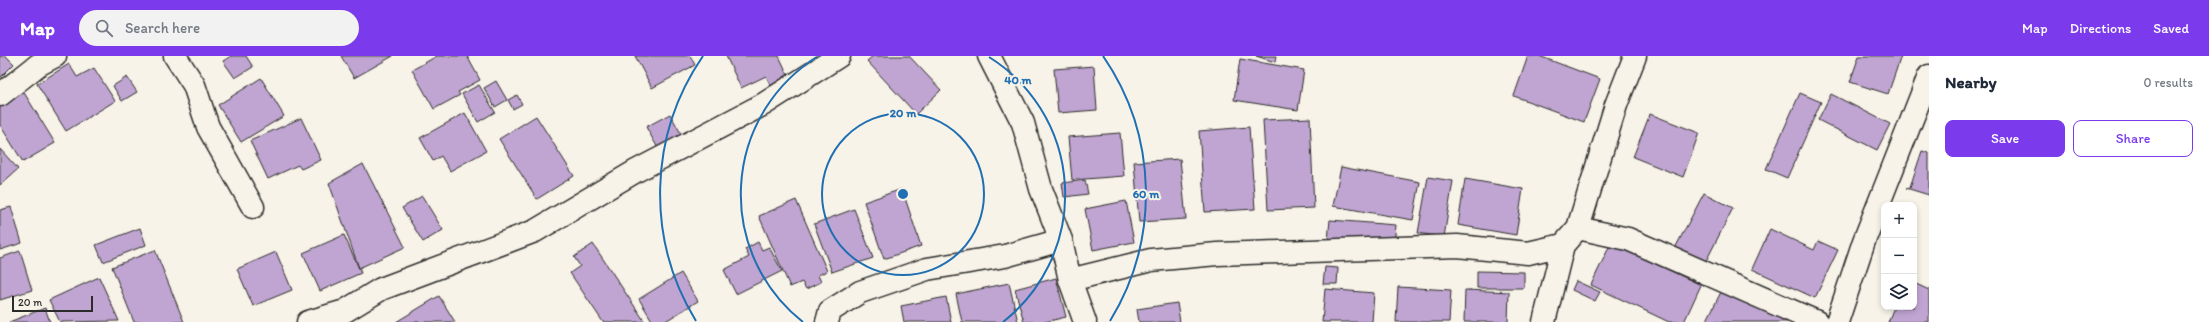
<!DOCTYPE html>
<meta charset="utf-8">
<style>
:root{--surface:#fff;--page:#f2f2f3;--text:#1f2937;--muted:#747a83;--line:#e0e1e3;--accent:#7c3aed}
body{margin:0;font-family:Itim,sans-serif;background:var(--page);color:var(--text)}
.controls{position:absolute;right:12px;bottom:12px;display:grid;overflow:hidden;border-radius:8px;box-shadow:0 2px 6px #0003}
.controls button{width:36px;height:36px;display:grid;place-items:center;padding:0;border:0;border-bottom:1px solid var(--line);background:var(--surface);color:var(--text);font:20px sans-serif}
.scale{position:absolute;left:12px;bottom:10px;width:81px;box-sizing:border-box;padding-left:4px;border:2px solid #2b2b2b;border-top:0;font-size:11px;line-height:14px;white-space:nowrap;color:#2b2b2b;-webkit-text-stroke:3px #f7f3e8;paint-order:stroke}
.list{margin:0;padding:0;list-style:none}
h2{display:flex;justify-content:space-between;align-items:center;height:52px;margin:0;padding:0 16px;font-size:17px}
h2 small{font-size:13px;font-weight:400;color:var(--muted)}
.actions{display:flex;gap:8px;padding:12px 16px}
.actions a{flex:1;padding:9px 0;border:1px solid var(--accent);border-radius:8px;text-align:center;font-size:14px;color:var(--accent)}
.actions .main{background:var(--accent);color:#fff}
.icon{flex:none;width:22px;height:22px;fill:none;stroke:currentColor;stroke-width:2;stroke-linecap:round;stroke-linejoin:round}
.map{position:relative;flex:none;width:1929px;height:266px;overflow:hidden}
header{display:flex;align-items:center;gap:24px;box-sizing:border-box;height:56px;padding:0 20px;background:var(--accent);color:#fff}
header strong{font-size:19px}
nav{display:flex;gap:22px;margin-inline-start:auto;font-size:14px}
.search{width:280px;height:36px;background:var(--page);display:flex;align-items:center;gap:10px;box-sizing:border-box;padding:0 14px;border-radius:22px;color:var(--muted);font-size:15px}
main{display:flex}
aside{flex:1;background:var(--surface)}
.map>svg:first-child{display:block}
</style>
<header>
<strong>Map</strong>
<div class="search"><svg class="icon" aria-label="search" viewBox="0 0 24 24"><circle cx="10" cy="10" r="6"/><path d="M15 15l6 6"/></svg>Search here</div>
<nav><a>Map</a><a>Directions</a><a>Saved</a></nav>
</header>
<main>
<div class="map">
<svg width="1929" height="266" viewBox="0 0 1929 266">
<rect width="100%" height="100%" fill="#f7f3e8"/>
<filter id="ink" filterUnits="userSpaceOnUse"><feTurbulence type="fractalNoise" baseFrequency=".025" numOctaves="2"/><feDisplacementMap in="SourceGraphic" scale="8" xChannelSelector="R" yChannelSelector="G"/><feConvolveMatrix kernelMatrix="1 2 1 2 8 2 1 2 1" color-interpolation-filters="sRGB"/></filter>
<g filter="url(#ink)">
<path fill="#c0a5d2" stroke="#2b2b2b" d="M0,0H6L14,8L0,22Z
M231,0H246L253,11L235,22L223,5Z
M341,0H393L354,22Z
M437,0H467L480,24L458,36L460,39L434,53L412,14Z
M635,0H690L695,9L652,32Z
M726,0H779L789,21L771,30L766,20L741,32Z
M873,0H909L941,34L916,58L867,5Z
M1256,0H1276L1275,6Z
M1528,0H1539L1600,23L1584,66L1514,40Z
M1859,0H1901L1888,38L1850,26Z
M1240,3L1304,14L1298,54L1234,44Z
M69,8L77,21L94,12L115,45L66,75L37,28Z
M1094,10L1097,54L1058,57L1054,13Z
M127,21L137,36L122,45L113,30Z
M261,22L284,60L241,86L218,49Z
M496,25L507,44L495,51L484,32Z
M479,29L495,56L478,66L462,38Z
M23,35L55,87L23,106L0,69V48Z
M1800,37L1821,46L1787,122L1766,113Z
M1831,38L1890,68L1877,94L1818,64Z
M517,39L522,48L513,53L508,44Z
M465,57L486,95L450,115L441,100L433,105L420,82Z
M670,58L683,81L659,94L646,71Z
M1650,58L1699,77L1683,121L1633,101Z
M536,60L574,120L537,143L499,83Z
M301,62L321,104L301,113L298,109L268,123L250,85Z
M1310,62L1314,152L1268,154L1263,64Z
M1249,71L1255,153L1205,156L1199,75Z
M1120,77L1124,120L1072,124L1068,81Z
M0,93L18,113L0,129Z
M1922,95L1929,97V139L1906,132L1910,131Z
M1180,103L1186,163L1139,166L1134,106Z
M363,108L405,191L359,212L329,127Z
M1341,111L1420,126L1413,164L1333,150Z
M1428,121L1453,125L1444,181L1418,177Z
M1465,123L1523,133L1516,179L1458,169Z
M1085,124L1088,138L1064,141L1062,127Z
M902,133L921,190L884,203L864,146Z
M1704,137L1733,152L1702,213L1672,198Z
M422,140L443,174L423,186L402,152Z
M796,144L827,215L818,219L821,226L806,233L802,226L790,231L759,160Z
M1126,145L1134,186L1093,194L1085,153Z
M11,151L22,187L0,194V154Z
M854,153L873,202L832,216L814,168Z
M1330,164L1396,169L1394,189L1328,184Z
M140,172L146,189L103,206L96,189Z
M1770,173L1814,194L1818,185L1838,194L1815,242L1752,213Z
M344,179L361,217L320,235L303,197Z
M758,186L762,194L769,191L782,215L736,238L724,214L749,201L745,193Z
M1611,187L1701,229L1684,266H1669L1591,229Z
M593,188L645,266H603L570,217L580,210L574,201Z
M155,194L184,266H134L112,211Z
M20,195L32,234L0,244V202Z
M276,196L292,234L253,250L237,213Z
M1325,211L1338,212L1337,228H1323Z
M1477,215L1524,216V232H1477Z
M681,217L698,245L664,266H653L639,243Z
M99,221L119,265L60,266L49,244Z
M1056,222L1066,261L1045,266H1024L1015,233Z
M1576,225L1600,236L1595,245L1572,234Z
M1009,227L1018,266H962L956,238Z
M1914,227L1929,234V266H1888L1894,251H1914Z
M1724,230L1795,266H1706Z
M1398,231L1451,234L1449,266H1396Z
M1325,233L1374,237L1372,266H1322Z
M1465,234L1509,236L1508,266H1464Z
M439,240L455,266H396Z
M946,241L951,266H904L901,250Z
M1177,247L1180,266H1139L1137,253Z
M45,252L50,266H9Z"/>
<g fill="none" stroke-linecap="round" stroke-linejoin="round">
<defs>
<path id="street" d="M175,0L194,29L208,71L253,151
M989,0L1023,67L1041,133L1061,184L1070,224L1085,266
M0,39L38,9L55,0
M1578,172L1628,183L1817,266
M1070,224L1151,204L1217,198L1457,190L1528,197L1563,189L1578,172L1616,49L1635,0
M308,266L345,255L381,233L535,175L636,115L764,48L839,0
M827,266L830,255L860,236L927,213L1005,200L1061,184
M1544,266L1563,189
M1837,266L1864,185L1929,20"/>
</defs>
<use href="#street" stroke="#2b2b2b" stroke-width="25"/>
<use href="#street" stroke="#f7f3e8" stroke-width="22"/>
</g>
</g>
<g fill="none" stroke="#1f6fb2" stroke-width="2">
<circle cx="903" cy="138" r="81"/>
<path d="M803 266A162 162 0 0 1 817 1M989 1A162 162 0 0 1 1003 266"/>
<path d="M696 265A243 243 0 0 1 703 0M1103 0A243 243 0 0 1 1110 265"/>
</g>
<circle cx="903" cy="138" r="6" fill="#1f6fb2" stroke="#f7f3e8" stroke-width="2"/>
<g font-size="12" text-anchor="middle" font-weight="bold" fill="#1f6fb2" stroke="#f7f3e8" stroke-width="4" stroke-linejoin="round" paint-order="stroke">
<text x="1018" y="28">40 m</text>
<text x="903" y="61">20 m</text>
<text x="1146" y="142">60 m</text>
</g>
</svg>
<div class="controls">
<button>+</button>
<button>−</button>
<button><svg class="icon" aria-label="layers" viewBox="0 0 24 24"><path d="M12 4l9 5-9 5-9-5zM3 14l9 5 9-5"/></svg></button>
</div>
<div class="scale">20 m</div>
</div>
<aside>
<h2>Nearby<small>0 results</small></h2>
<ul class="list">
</ul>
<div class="actions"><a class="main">Save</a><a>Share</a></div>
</aside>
</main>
